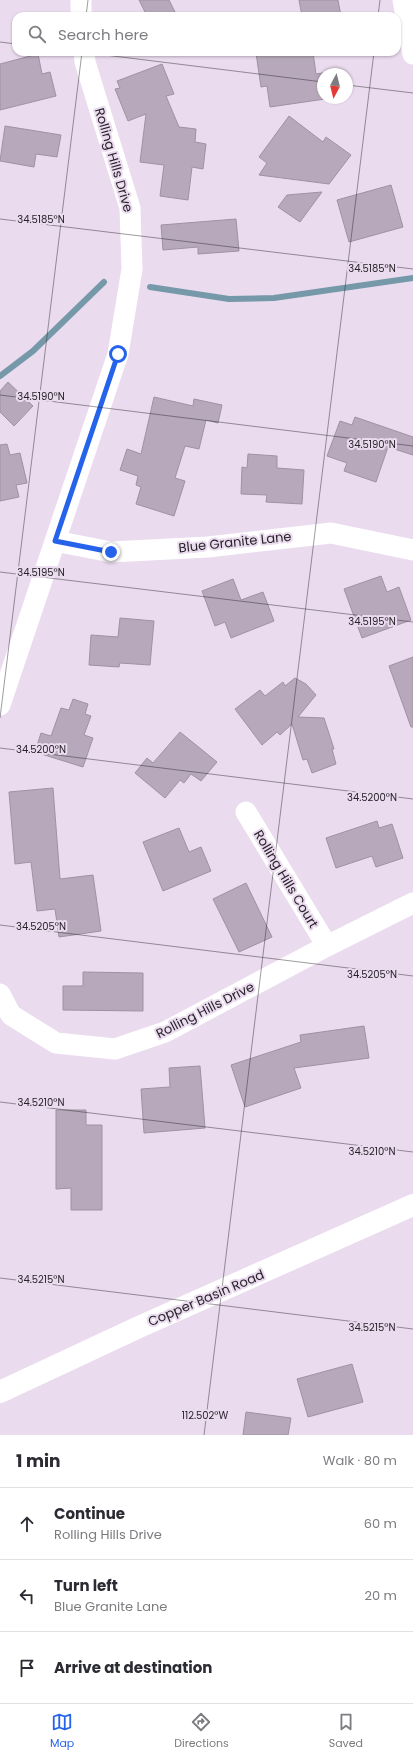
<!DOCTYPE html>
<meta charset="utf-8">
<style>
:root{--surface:#fff;--page:#f7f7f7;--text:#2b2b33;--muted:#7c7c81;--line:#e1e1e2;--accent:#2563eb}
body{margin:0;font-family:Poppins,sans-serif;background:var(--page);color:var(--text)}
.compass{position:absolute;left:317px;top:68px;width:36px;height:36px;border-radius:50%;background:var(--surface);box-shadow:0 1px 3px #0004;rotate:187deg}
.stop{position:absolute;width:12px;height:12px;margin:-9px;border:3px solid #2563eb;border-radius:50%;background:#fff}
.stop.end{background:#2563eb;border-color:#fff;box-shadow:0 1px 4px #0008}
.list{margin:0;padding:0;list-style:none}
h2{display:flex;justify-content:space-between;align-items:center;height:52px;margin:0;padding:0 16px;font-size:17px}
h2 small{font-size:13px;font-weight:400;color:var(--muted)}
.list li{display:grid;grid-template-columns:26px 1fr auto;gap:12px;align-items:center;box-sizing:border-box;height:72px;padding:0 16px;border-top:1px solid var(--line)}
.list b{display:block;font-size:15px;white-space:nowrap}
.list p{margin:0;font-size:13px;white-space:nowrap;color:var(--muted)}
.list em{font-size:13px;font-style:normal;color:var(--muted)}
.icon{flex:none;width:22px;height:22px;fill:none;stroke:currentColor;stroke-width:2;stroke-linecap:round;stroke-linejoin:round}
.map{position:relative;flex:none;width:413px;height:1435px;overflow:hidden}
.search{position:absolute;background:var(--surface);box-shadow:0 1px 3px #0004;left:12px;right:12px;top:12px;height:44px;display:flex;align-items:center;gap:10px;box-sizing:border-box;padding:0 14px;border-radius:12px;color:var(--muted);font-size:15px}
.sheet{height:268px;background:var(--surface)}
nav{display:flex;justify-content:space-around;align-items:center;box-sizing:border-box;height:56px;border-top:1px solid var(--line);background:var(--surface);font-size:11px;color:var(--muted)}
nav a{display:grid;justify-items:center;gap:2px}
nav .on{color:var(--accent)}
.map>svg:first-child{display:block}
</style>
<div class="map">
<svg width="413" height="1435" viewBox="0 0 413 1435">
<rect width="100%" height="100%" fill="#eadbee"/>
<g fill="none" stroke-linecap="round" stroke-linejoin="round">
<path stroke="#7699aa" stroke-width="6" d="M150,287L229,299L274,298L413,278
M0,376L33,351L104,282"/>
</g>
<path fill="#b7a9bb" stroke="#9f92a3" d="M139,0H169L177,16H147Z
M299,0H338L341,16H302Z
M265,52H313L316,74L329,72V74H323V98H332L270,107L267,86L261,87L256,53Z
M38,54L42,74L50,72L56,96L0,110V64Z
M162,64L174,94L166,96L179,127L196,129L195,142L206,144L203,169L192,167L188,200L160,196L164,165L140,162L146,114L128,121L115,89L120,88L117,81Z
M289,116L323,142L326,137L351,155L329,184L259,175L267,163L259,157Z
M5,126L61,135L57,157L36,154L34,167L0,161Z
M391,185L403,227L349,242L337,200Z
M322,192L300,222L278,207L287,195Z
M236,219L239,251L198,254V247L163,250L161,225Z
M8,382L33,406L14,426L0,412V391Z
M154,397L193,406L194,399L222,405L218,423L206,420L199,449L185,446L175,478L185,481L174,516L136,504L141,487L136,485L138,476L120,470L127,449L141,454Z
M355,417L413,437V455L388,447L376,482L344,471L347,463L327,456L340,421L352,425Z
M7,444L10,455L20,453L27,483L16,485L19,497L0,501V445Z
M248,454L277,456V468L304,470L302,504L266,502L267,495L241,494L242,467L247,468Z
M381,576L387,592L399,587L411,620L362,638L344,589Z
M233,579L241,600L263,592L274,621L231,638L225,622L215,626L202,591Z
M120,618L154,621L150,665L120,663L119,667L89,665L91,635L118,637Z
M413,657V727H411L389,666Z
M295,678L306,684L316,695L298,717L324,718L334,749H332L336,764L312,773L307,759L303,760L292,724L280,735L277,732L262,745L235,709L260,690L265,696L283,682L285,686Z
M73,699L88,704L85,714L91,716L84,735L93,738L83,767L35,752L41,733L51,736L61,708L69,710Z
M180,732L217,762L201,781L191,774L184,783L180,780L165,798L135,773L147,758L153,763Z
M53,788L60,879L93,875L101,931L59,937L55,909L37,911L31,862L15,864L9,792Z
M377,821L379,828L392,824L403,858L376,867L372,856L336,868L326,838Z
M179,828L189,852L201,847L211,871L163,891L143,842Z
M246,883L272,937L239,952L213,899Z
M83,972L143,973V1011L63,1010V986H83Z
M364,1026L369,1058L294,1068L301,1088L245,1107L231,1065L301,1042L300,1035Z
M200,1066L205,1128L144,1133L141,1089L170,1087L169,1068Z
M56,1110H86V1125H102V1210H71V1188L56,1189Z
M352,1364L363,1402L308,1417L297,1379Z
M246,1412L291,1418L288,1435H243Z"/>
<g fill="none" stroke-linecap="round" stroke-linejoin="round">
<path stroke="#fff" stroke-width="21" d="M403,0L413,54
M81,16V0
M55,541L111,552L208,547L331,533L413,550
M0,705L118,354L132,269L130,208L85,62L84,52
M246,812L327,946
M0,994L11,1015L56,1043L115,1049L165,1032L327,946L413,903"/>
<path stroke="#fff" stroke-width="22" d="M0,1392L139,1327L413,1205"/>
</g>
<g fill="none" stroke-linecap="round" stroke-linejoin="round">
<path stroke="#2563eb" stroke-width="5" d="M111,552L55,541L118,354"/>
</g>
<path fill="none" stroke="#28232a" stroke-width="1" stroke-opacity="0.45" d="M86,16L88,0M378,16L380,0M0,42L16,44M81,52L323,82M347,85L413,93M0,219L413,269M0,395L413,446M0,572L413,622M0,718L82,52M0,748L413,799M0,925L413,976M0,1102L413,1152M0,1278L413,1329M204,1435L374,52"/>
<g text-anchor="middle" dominant-baseline="central" stroke-width="4" stroke-linejoin="round" paint-order="stroke">
<g font-size="13" fill="#28232a" stroke="#eadbee">
<text transform="translate(114 160) rotate(74)">Rolling Hills Drive</text>
<text transform="translate(235 542) rotate(-6)">Blue Granite Lane</text>
<text transform="translate(286 879) rotate(59)">Rolling Hills Court</text>
<text transform="translate(205 1010) rotate(-27)">Rolling Hills Drive</text>
<text transform="translate(206 1298) rotate(-23)">Copper Basin Road</text>
</g>
</g>
<g font-size="10" text-anchor="middle" fill="#28232a" stroke="#eadbee" stroke-width="4" stroke-linejoin="round" paint-order="stroke">
<text x="41" y="223">34.5185°N</text>
<text x="372" y="272">34.5185°N</text>
<text x="41" y="400">34.5190°N</text>
<text x="372" y="448">34.5190°N</text>
<text x="41" y="576">34.5195°N</text>
<text x="372" y="625">34.5195°N</text>
<text x="41" y="753">34.5200°N</text>
<text x="372" y="801">34.5200°N</text>
<text x="41" y="930">34.5205°N</text>
<text x="372" y="978">34.5205°N</text>
<text x="41" y="1106">34.5210°N</text>
<text x="372" y="1155">34.5210°N</text>
<text x="41" y="1283">34.5215°N</text>
<text x="372" y="1331">34.5215°N</text>
<text x="205" y="1419">112.502°W</text>
</g>
</svg>
<svg class="compass" viewBox="-18 -18 36 36"><path d="M0-13l5 13h-10z" fill="#e53935"/><path d="M0 13l5-13h-10z" fill="#7c7c81"/></svg>
<div class="stop" style="left:118px;top:354px"></div>
<div class="stop end" style="left:111px;top:552px"></div>
<div class="search"><svg class="icon" aria-label="search" viewBox="0 0 24 24"><circle cx="10" cy="10" r="6"/><path d="M15 15l6 6"/></svg>Search here</div>
</div>
<section class="sheet">
<h2>1 min<small>Walk · 80 m</small></h2>
<ul class="list">
<li><svg class="icon" aria-label="ahead" viewBox="0 0 24 24"><path d="M12 20V5M6 11l6-6 6 6"/></svg><div><b>Continue</b><p>Rolling Hills Drive</p></div><em>60 m</em></li>
<li><svg class="icon" aria-label="left" viewBox="0 0 24 24"><path d="M17 20v-9H6M10 6l-5 5 5 5"/></svg><div><b>Turn left</b><p>Blue Granite Lane</p></div><em>20 m</em></li>
<li><svg class="icon" aria-label="arrive" viewBox="0 0 24 24"><path d="M6 21V4h12l-3 4 3 4H6"/></svg><div><b>Arrive at destination</b></div></li>
</ul>
</section>
<nav>
<a class="on"><svg class="icon" aria-label="map" viewBox="0 0 24 24"><path d="M3 6l6-2 6 2 6-2v14l-6 2-6-2-6 2zM9 4v14M15 6v14"/></svg>Map</a>
<a><svg class="icon" aria-label="directions" viewBox="0 0 24 24"><path d="M12 3l9 9-9 9-9-9zM9 14v-3h6M13 9l2 2-2 2"/></svg>Directions</a>
<a><svg class="icon" aria-label="saved" viewBox="0 0 24 24"><path d="M7 4h10v16l-5-4-5 4z"/></svg>Saved</a>
</nav>
